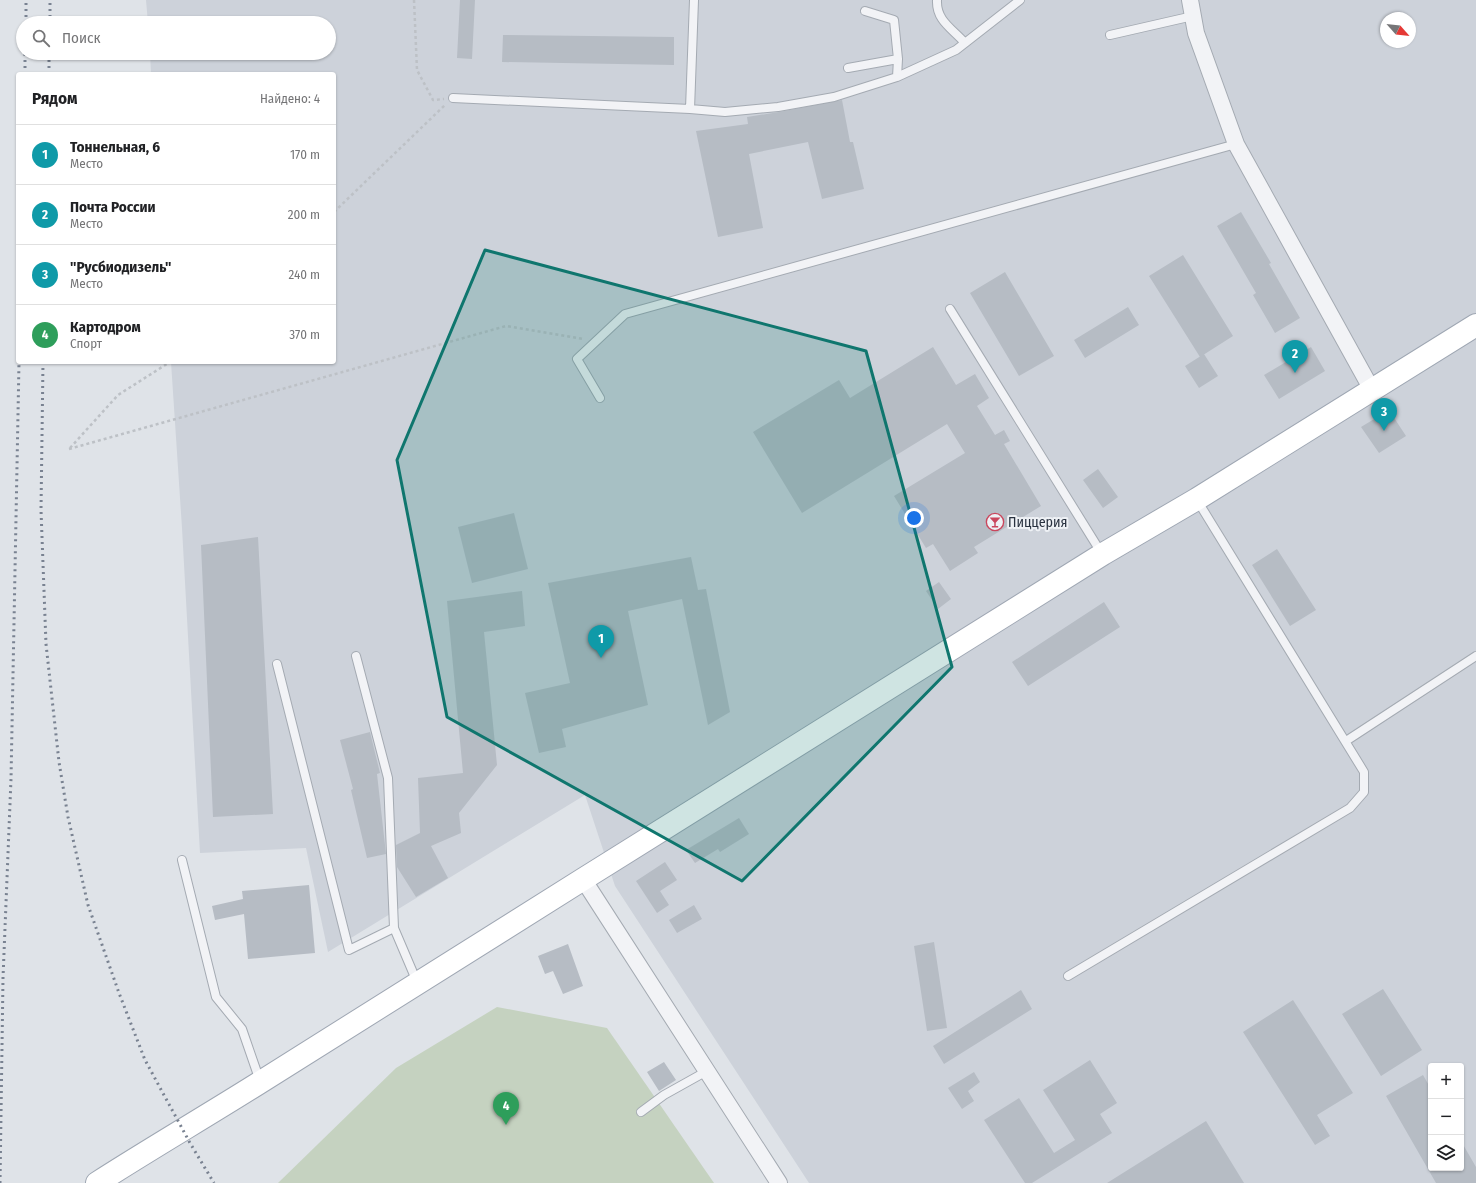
<!DOCTYPE html>
<html lang="ru">
<meta charset="utf-8">
<style>
:root{--surface:#fff;--page:#f6f6f6;--text:#202124;--muted:#757577;--line:#e0e0e0;--accent:#111827}
body{margin:0;font-family:"Fira Sans Condensed",sans-serif;background:var(--page);color:var(--text)}
.controls{position:absolute;right:12px;bottom:12px;display:grid;overflow:hidden;border-radius:4px;box-shadow:0 1px 3px #0004}
.controls button{width:36px;height:36px;display:grid;place-items:center;padding:0;border:0;border-bottom:1px solid var(--line);background:var(--surface);color:var(--text);font:20px sans-serif}
.compass{position:absolute;left:1380px;top:12px;width:36px;height:36px;border-radius:50%;background:var(--surface);box-shadow:0 1px 3px #0004;rotate:117deg}
.you{position:absolute;left:914px;top:518px;width:14px;height:14px;margin:-10px;border:3px solid #fff;border-radius:50%;background:#1a73e8;box-shadow:0 0 0 6px #1a73e833}
.badge{display:grid;place-items:center;width:26px;height:26px;border-radius:50%;background:var(--accent);color:#fff;font-size:13px;font-weight:700}
.pin{position:absolute;translate:-50% -33px;filter:drop-shadow(0 1px 2px #0008)}
.pin::after{content:'';position:absolute;top:21px;width:14px;height:12px;background:inherit;clip-path:polygon(0 0,100% 0,50% 100%)}
.list{margin:0;padding:0;list-style:none}
h2{display:flex;justify-content:space-between;align-items:center;height:52px;margin:0;padding:0 16px;font-size:17px}
h2 small{font-size:13px;font-weight:400;color:var(--muted)}
.list li{display:grid;grid-template-columns:26px 1fr auto;gap:12px;align-items:center;box-sizing:border-box;height:60px;padding:0 16px;border-top:1px solid var(--line)}
.list b{display:block;font-size:15px;white-space:nowrap}
.list p{margin:0;font-size:13px;white-space:nowrap;color:var(--muted)}
.list em{font-size:13px;font-style:normal;color:var(--muted)}
.icon{flex:none;width:22px;height:22px;fill:none;stroke:currentColor;stroke-width:2;stroke-linecap:round;stroke-linejoin:round}
.map{position:relative;flex:none;width:1476px;height:1183px;overflow:hidden}
.search{position:absolute;background:var(--surface);box-shadow:0 1px 3px #0004;left:16px;top:16px;width:320px;height:44px;display:flex;align-items:center;gap:10px;box-sizing:border-box;padding:0 14px;border-radius:22px;color:var(--muted);font-size:15px}
.panel{position:absolute;background:var(--surface);box-shadow:0 1px 3px #0004;left:16px;top:72px;width:320px;height:292px;border-radius:4px}
.map>svg:first-child{display:block}
</style>
<div class="map">
<svg width="1476" height="1183" viewBox="0 0 1476 1183">
<rect width="100%" height="100%" fill="#dfe3e8"/>
<path fill="#cdd2da" fill-rule="evenodd" d="M146,0H1476V1183H809L615,886L585,795L328,952L306,848L200,853L182,528L171,362H334V74H151L150,53H329V23H148ZM1386,18H1410V42H1386ZM1431,1066H1461V1168H1431Z"/>
<path fill="#c5d2c0" d="M497,1007L607,1028L714,1183H278L396,1068Z"/>
<path fill="#b6bcc4" d="M460,0H475L472,59L457,58Z
M503,35L674,37V65L502,62Z
M842,100L850,142H853L864,189L822,199L808,142L749,154L763,228L718,237L696,131L748,124L747,117L779,112Z
M1241,212L1271,263L1269,264L1300,318L1275,333L1253,295L1256,293L1217,226Z
M1183,255L1233,336L1200,357L1149,276Z
M1005,272L1054,356L1019,376L970,293Z
M1128,307L1139,325L1085,358L1074,340Z
M933,347L956,385L975,374L989,398L977,406L995,435L1004,430L1010,441L1004,444L1041,506L974,547L978,553L950,571L933,544L926,548L894,496L965,453L947,424L802,513L753,432L839,380L850,398Z
M1311,347L1325,371L1279,399L1264,375Z
M1204,354L1218,376L1199,388L1185,366Z
M1389,410L1406,436L1379,453L1361,427Z
M1098,469L1118,497L1103,508L1083,480Z
M514,513L528,569L472,583L458,527Z
M258,537L273,814L213,817L201,545Z
M1277,549L1316,610L1290,626L1252,565Z
M691,557L698,590L706,589L730,712L708,725L682,599L628,611L648,705L562,729L566,747L539,753L525,693L570,683L548,583Z
M939,582L951,599L938,609L926,591Z
M522,591L525,626L484,632L497,765L459,813L461,833L431,846L448,878L416,897L397,867L396,845L420,833L418,778L463,773L447,601Z
M1104,602L1120,627L1028,686L1012,662Z
M370,732L380,773L377,774L386,854L367,858L351,790L353,789L340,740Z
M739,818L749,834L720,852L718,849L695,863L686,850Z
M665,862L677,880L660,891L669,905L657,913L636,881Z
M309,885L315,953L248,959L244,914L215,920L212,906L243,899L242,891Z
M694,905L702,919L677,933L669,920Z
M934,942L947,1028L927,1031L914,946Z
M568,944L583,986L563,994L553,971L545,974L538,956Z
M1383,989L1422,1050L1381,1076L1342,1014Z
M1021,990L1032,1009L944,1064L933,1046Z
M1293,1000L1353,1093L1317,1115L1330,1136L1315,1145L1243,1032Z
M1090,1060L1117,1103L1100,1114L1112,1133L1032,1183H1025L984,1120L1019,1098L1054,1153L1075,1140L1043,1090Z
M664,1062L676,1080L659,1091L647,1072Z
M974,1072L980,1082L968,1091L974,1101L962,1109L948,1088Z
M1423,1075L1431,1089V1168H1461V1141L1476,1167V1183H1436L1386,1096Z
M1206,1121L1244,1183H1107Z"/>
<g fill="none" stroke-linecap="round" stroke-linejoin="round">
<defs>
<path id="lane" d="M937,0C936,21 953,29 965,43
M865,11L894,20L898,59L897,77
M1110,35L1193,16
M848,68L898,59
M453,98L690,109L725,112L778,107L834,97L897,77L956,50L1020,0
M690,109L694,0
M950,309L1102,554
M600,398L577,359L625,314L1236,144
M356,656L388,778L394,928L417,982
M277,664L349,950L394,928
M1346,741L1476,656
M182,860L216,997L242,1029L260,1081
M1068,976L1350,808L1364,792V772L1197,500
M641,1112L664,1095L707,1071"/>
<path id="street" d="M1190,0L1196,33L1236,144L1372,390
M583,879L779,1183"/>
<path id="primary" d="M97,1183C150,1149 205,1117 259,1083C540,906 821,730 1103,554L1197,499L1476,325"/>
</defs>
<use href="#lane" stroke="#a4aab2" stroke-width="10"/>
<use href="#street" stroke="#a4aab2" stroke-width="18"/>
<use href="#primary" stroke="#9fa7b3" stroke-width="24"/>
<path stroke="#bdc1c6" stroke-width="2.5" stroke-dasharray="3 3" stroke-linecap="butt" d="M414,0L417,70L433,100L444,99
M334,212L446,104
M70,448L118,395L170,362
M69,449L506,326L583,339"/>
<use href="#lane" stroke="#f2f3f6" stroke-width="8"/>
<use href="#street" stroke="#f2f3f6" stroke-width="16"/>
<use href="#primary" stroke="#fff" stroke-width="22"/>
<path stroke="#798291" stroke-width="3" stroke-dasharray="2 4" stroke-linecap="butt" d="M26,23V0
M50,23V0
M25,74V53
M49,74V53
M43,362L41,510L46,644L59,762L68,817L88,905L119,993L145,1060L190,1143L214,1183
M0,1183L3,978L11,779L19,362"/>
</g>
<path fill="#0f766e" fill-opacity="0.2" stroke="#0f766e" stroke-width="3" stroke-linejoin="round" d="M485,250L866,351L952,667L742,881L447,717L397,460Z"/>
<defs>
<symbol id="bar-ring" viewBox="-11 -11 22 22"><circle r="9.5" fill="#eef1f5" stroke="#ca465d" stroke-width="1.5"/><path d="M-6-5H6L.8 .8V4.5H3.5V6h-7V4.5H-.8V.8Z" fill="#ca465d"/></symbol>
</defs>
<g fill-rule="evenodd">
<use href="#bar-ring" x="985" y="512" width="20" height="20"/>
</g>
<g text-anchor="middle" dominant-baseline="central" stroke-width="4" stroke-linejoin="round" paint-order="stroke">
<g font-size="14" fill="#28313f" stroke="#eef1f5" text-anchor="start">
<text x="1008" y="522">Пиццерия</text>
</g>
</g>
</svg>
<div class="controls">
<button>+</button>
<button>−</button>
<button><svg class="icon" aria-label="layers" viewBox="0 0 24 24"><path d="M12 4l9 5-9 5-9-5zM3 14l9 5 9-5"/></svg></button>
</div>
<svg class="compass" viewBox="-18 -18 36 36"><path d="M0-13l5 13h-10z" fill="#e53935"/><path d="M0 13l5-13h-10z" fill="#757577"/></svg>
<div class="you"></div>
<div class="pin badge" style="left:601px;top:658px;background:#0f9aa8">1</div>
<div class="pin badge" style="left:1295px;top:373px;background:#0f9aa8">2</div>
<div class="pin badge" style="left:1384px;top:431px;background:#0f9aa8">3</div>
<div class="pin badge" style="left:506px;top:1125px;background:#2e9e5b">4</div>
<div class="search"><svg class="icon" aria-label="search" viewBox="0 0 24 24"><circle cx="10" cy="10" r="6"/><path d="M15 15l6 6"/></svg>Поиск</div>
<section class="panel">
<h2>Рядом<small>Найдено: 4</small></h2>
<ul class="list">
<li><span class="badge" style="background:#0f9aa8">1</span><div><b>Тоннельная, 6</b><p>Место</p></div><em>170 m</em></li>
<li><span class="badge" style="background:#0f9aa8">2</span><div><b>Почта России</b><p>Место</p></div><em>200 m</em></li>
<li><span class="badge" style="background:#0f9aa8">3</span><div><b>&quot;Русбиодизель&quot;</b><p>Место</p></div><em>240 m</em></li>
<li><span class="badge" style="background:#2e9e5b">4</span><div><b>Картодром</b><p>Спорт</p></div><em>370 m</em></li>
</ul>
</section>
</div>
